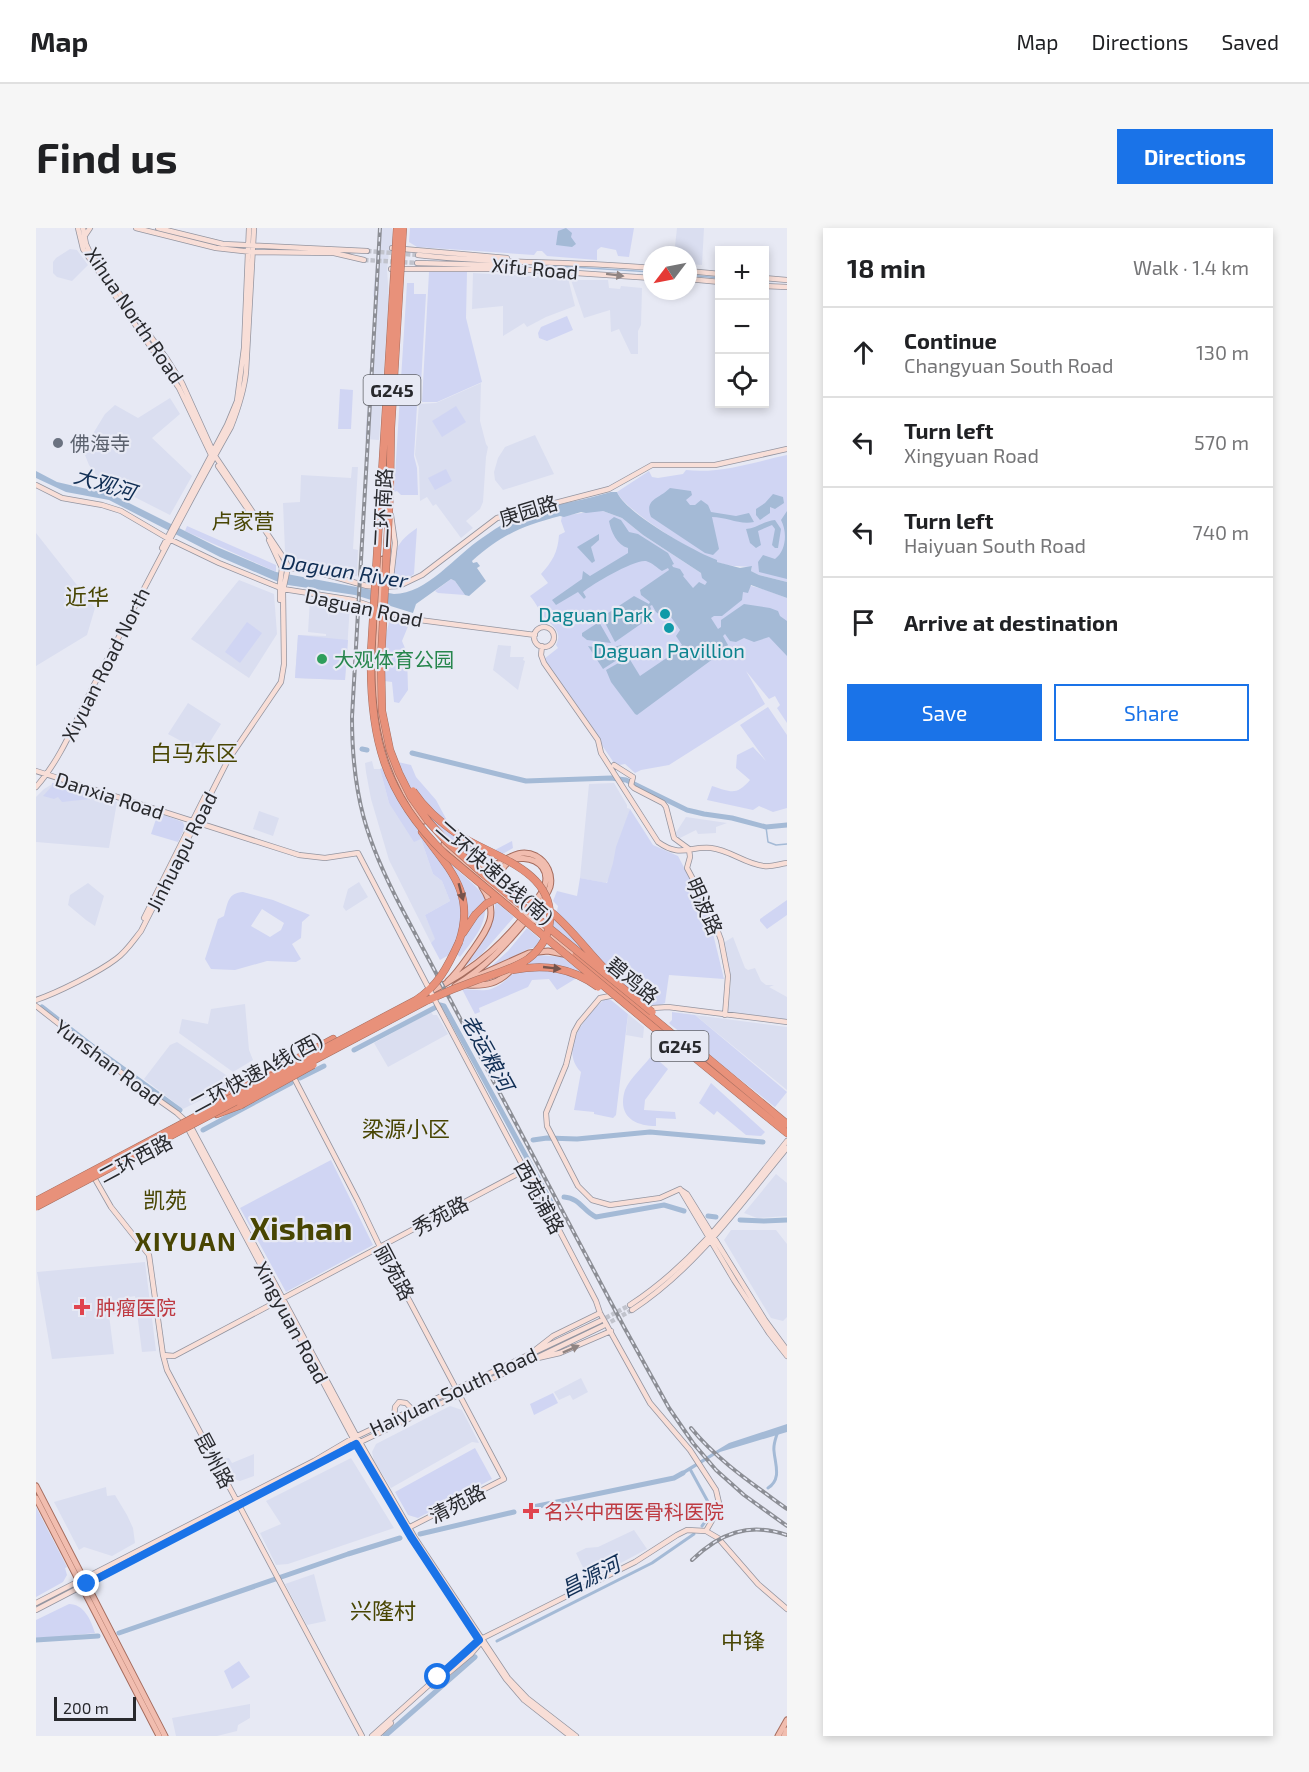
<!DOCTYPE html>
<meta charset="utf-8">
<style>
:root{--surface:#fff;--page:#f6f6f6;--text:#202124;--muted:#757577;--line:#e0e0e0;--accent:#1a73e8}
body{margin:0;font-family:"Exo 2","Noto Sans SC",sans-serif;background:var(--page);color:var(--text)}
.controls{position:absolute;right:18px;top:18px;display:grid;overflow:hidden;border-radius:0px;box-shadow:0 3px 9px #0003}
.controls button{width:54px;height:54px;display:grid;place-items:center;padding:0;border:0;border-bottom:2px solid var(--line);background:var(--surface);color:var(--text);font:30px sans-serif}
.compass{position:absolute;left:607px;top:18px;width:54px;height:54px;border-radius:50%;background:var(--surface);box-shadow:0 3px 9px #0003;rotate:238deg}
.scale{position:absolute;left:18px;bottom:15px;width:82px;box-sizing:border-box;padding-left:6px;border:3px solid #28292d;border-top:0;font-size:16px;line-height:21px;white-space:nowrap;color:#28292d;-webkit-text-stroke:4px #e7e9f4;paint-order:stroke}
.stop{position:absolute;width:18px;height:18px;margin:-14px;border:4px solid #1a73e8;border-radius:50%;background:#fff}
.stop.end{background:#1a73e8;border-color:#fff;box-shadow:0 2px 6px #0008}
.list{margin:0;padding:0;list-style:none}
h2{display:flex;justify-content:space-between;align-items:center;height:78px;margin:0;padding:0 24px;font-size:26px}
h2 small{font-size:20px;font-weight:400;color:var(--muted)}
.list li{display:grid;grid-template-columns:39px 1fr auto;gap:18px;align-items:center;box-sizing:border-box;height:90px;padding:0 24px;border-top:2px solid var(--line)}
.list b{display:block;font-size:22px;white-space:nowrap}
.list p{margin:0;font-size:20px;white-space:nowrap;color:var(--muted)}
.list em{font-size:20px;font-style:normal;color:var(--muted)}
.actions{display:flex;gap:12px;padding:18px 24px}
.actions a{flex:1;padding:14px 0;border:2px solid var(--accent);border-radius:0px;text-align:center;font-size:21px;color:var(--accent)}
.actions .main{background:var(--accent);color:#fff}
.icon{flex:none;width:33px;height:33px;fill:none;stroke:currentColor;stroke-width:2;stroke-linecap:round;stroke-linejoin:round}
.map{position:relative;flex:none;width:751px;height:1508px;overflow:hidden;border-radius:0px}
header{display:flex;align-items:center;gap:36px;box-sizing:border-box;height:84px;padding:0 30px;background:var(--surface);border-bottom:2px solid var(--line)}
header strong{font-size:28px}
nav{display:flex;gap:33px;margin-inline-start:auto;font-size:21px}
.intro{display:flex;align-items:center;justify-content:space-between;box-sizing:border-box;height:144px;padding:0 36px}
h1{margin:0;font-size:42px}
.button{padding:15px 27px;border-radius:0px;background:var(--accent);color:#fff;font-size:21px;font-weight:700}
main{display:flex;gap:36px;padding:0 36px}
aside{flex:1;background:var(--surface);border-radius:0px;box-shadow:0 3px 9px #0003}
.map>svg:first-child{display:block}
</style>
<header>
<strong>Map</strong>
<nav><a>Map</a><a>Directions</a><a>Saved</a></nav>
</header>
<div class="intro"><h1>Find us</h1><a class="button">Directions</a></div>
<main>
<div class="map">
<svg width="751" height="1508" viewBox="0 0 751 1508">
<rect width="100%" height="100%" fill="#e7e9f4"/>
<path fill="#dadef0" d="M343,0H356L357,15L356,24H353L351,42L353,68L343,212L329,211L339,71L337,68Z
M641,0H668L666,37L652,36V27H638Z
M34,21L41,22L52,37L36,53L21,49L17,45V34L20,30Z
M437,45L532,50L539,78L510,89L491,99L488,95L467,108V78L436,81Z
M535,52H572L573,60L584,61L585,58L606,60L605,97L602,103V126H595L583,101L575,104L574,82L548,90Z
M445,155L444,193L450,216L452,219L450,229L447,274L444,281L430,293L437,300L425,310L400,276L397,278L391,269L384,273L383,239L379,227L383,176L400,175Z
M134,170L144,186L116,210L156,248L134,287L63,251L53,237L47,222L69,186L79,177L102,190Z
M499,207L518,246L467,262L459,252L458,244L462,230L469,219Z
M316,239H322L317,321L322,322L321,348L299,346L259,336L249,323L247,275L264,274L265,247L315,250Z
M0,305L59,380L51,407L0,438Z
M203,352L238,366L241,406L213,450L155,411Z
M274,371L293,375L292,391L294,378L308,380V376L314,377L309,452L259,450L262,407L290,408V406L272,404Z
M462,417L475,418L474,429H488L487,432L489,433L482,462L457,442Z
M152,475L185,496L167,525L132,506Z
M336,533L338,541H344L353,575L385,611L397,646L406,653L414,673L389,687L400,712L395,715L353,632L335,571L330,544L329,535Z
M18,555H25L81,574L73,620L0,614V569L8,561Z
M578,555L591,577V580L594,581L573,651L570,655L544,650L553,556Z
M223,583L243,590L237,608L217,601Z
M650,589L691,595L680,599V605L662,606L660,602L642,611L639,606Z
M323,654L332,669L310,683L307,679L312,661Z
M52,655L68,668L59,698L50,692L32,677L34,667Z
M697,709L709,740L712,742L719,740L725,753L730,757H738L733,759L751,769V793L692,786L695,752L687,715Z
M209,776L213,822L217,832L197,844L143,805L146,791L172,796L175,781Z
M395,784L397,787H401L412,806L352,839L338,815Z
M592,786L608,799L607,810L590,807Z
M659,787L751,799V862Z
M141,814L196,851L191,859L147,881L108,851L134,817Z
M740,946L751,955V988L721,990L708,985Z
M695,1002H740L751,1016V1089L747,1093L735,1090L688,1012Z
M109,1034L120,1123L106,1124L99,1068L87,1070L84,1074L85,1085L73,1087L78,1126L16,1131L1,1044Z
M545,1150L552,1164L537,1172L534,1167L523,1172L518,1164Z
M414,1178L426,1182L443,1215L436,1214L355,1260L338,1233L336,1224L340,1216Z
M218,1226V1248L204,1253L196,1250L194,1243H189L183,1231L193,1230L196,1235Z
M315,1230L358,1300L252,1336L240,1337L224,1305L245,1296L230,1273Z
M70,1259L71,1268L79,1267L91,1287L97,1300L99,1315L76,1328L48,1319L43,1322L18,1274Z
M598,1302L611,1321L553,1352L540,1325L550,1320L562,1319Z
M278,1346L290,1393L271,1397L249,1356Z
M214,1476V1490L202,1497L201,1503L181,1508H140L136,1490Z"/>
<path fill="#d0d5f3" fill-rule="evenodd" d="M374,0H598L593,29L582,28L580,22L565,19L561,22V32L511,28L506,23H501L498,27L381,19L373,14Z
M393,44H431L430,90L446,154L401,174H386Z
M371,55H378V66H390L384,174L381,177L378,228L381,240L382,267H365L361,263L358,264Z
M531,88L537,102L511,113L503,110L502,105L505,99Z
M304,161L317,162L315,201H302Z
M420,178L430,194L406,209L396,193Z
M751,227V354L723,347L715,343L716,339C705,338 695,339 684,335C663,328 589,283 581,264L613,243L616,249L622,250L647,246L650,242C684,246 718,234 751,227Z
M410,241L416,253L399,262L392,250Z
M559,283H567L586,290L607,307L665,345L727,361L751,370V495L741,480L744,477L739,468L733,471L710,443L729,476L633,537L605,542L599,545L589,536L583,537L578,535L508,431L522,420L520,417C526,405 519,400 511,392C505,386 500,375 494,368L512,355L505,346C516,334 522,324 523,307L529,304L525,293L526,288Z
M151,298L240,337V344L149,303Z
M381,300L378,346L367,354L356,355C359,326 355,318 381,300Z
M415,351L419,353L429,367L402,365L399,363Z
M354,390L373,396L366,413L371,425L372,462L363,475L358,474L356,454L348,453L350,407Z
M211,394L226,405L204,435L189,424Z
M262,407L312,412L309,452L259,450Z
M732,479L751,507V580L737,584L723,578L717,582L671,572L676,558C695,564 700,568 714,552L700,540L701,527L717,519L730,533L704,497Z
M362,534L375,537L380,549L400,572L415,600L457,623L476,613L477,620L451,635L437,633L399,597L379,571Z
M346,540C363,578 388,607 416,637C427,648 441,657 449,670C452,697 439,709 424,729L418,724L404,732L395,715L399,711L389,687L414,673L406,653L397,646L385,611L378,614L353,575L344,541Z
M16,555H24L56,566L55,569L42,565L54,571L26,574L22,569L18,571L7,568L16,558Z
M594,581L617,617L642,628L672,685L688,751L633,747L629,775L624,777H612L510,693L519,682L521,683L522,678L517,673L521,663L541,668L544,650L571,655L577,635L580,619Z
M122,585L147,594L149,600L142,614L115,606Z
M207,664L237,672L274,687L266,694L265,710L256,716L265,731L260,734L231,733L199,742L175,741L169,731L182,691L188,688C192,674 192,665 207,664ZM226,681L248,695L245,702L234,709L215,698Z
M751,672V687L731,701L724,693V691Z
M459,673L478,689L445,727L425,741C441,720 460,701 459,673Z
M491,700L511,717L492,721L451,742L472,723Z
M503,727L526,729L545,744L539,751L521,762L513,751L496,752L492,759L443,780L444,784L439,786L426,761C436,761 446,764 455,761C476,754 481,732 503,727Z
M569,771L575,772L592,786L580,887L577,890L558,886V884L538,882L545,844C522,821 550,787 569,771Z
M636,784L659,787L751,864L739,879L635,797L633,795L636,792Z
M616,827L632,841L609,872L608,882L639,884L640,891L620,890V898C598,898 581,888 589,862C594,850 608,838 616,827Z
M675,855L729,904L725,908L710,907L681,883L678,887L663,875Z
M295,932L337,1017L250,1064L204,980Z
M517,1165L522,1175L498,1187L494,1176Z
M439,1220L456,1251L382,1290L372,1287L359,1264Z
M0,1279L31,1339L29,1340L31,1347L27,1354L0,1369Z
M33,1376C48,1376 55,1392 59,1405L0,1411V1392Z
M203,1433L214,1449L196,1461L188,1443Z"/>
<path fill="#a4bad6" d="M530,0L536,5L535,9L540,16L536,19L520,17L522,3Z
M0,243L21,254L77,267L181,319L240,344L358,366C391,366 420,327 446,310C458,302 472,292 486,287C514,277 545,273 575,264H581C589,285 659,324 681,332V334L704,340L716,338L715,343L723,347L751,354V370L715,357L712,365L707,364L706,372L686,388H678L675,390L682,401L685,399V392L708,376L734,380L742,383L744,388L751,393V428L733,409L718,414L708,410L700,414L694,413L689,406L687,408L692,417L689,422L601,487L599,486L575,454L570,442L586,433L578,419L585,417L604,448L632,429V427L646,417L640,408L644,402L635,389L628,390L620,384L616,377L614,378L616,384L612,391L579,414L566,389L598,368L613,376L614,374L605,367L604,362L633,342L632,340L626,343C621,340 617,335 610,333C599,331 556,356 547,364L550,369L548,371L542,364L520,377L516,372L546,351L547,343L554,348L592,325V320C581,317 575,304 573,293L578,289L585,292L593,304L602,306L632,325L638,336L636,337L637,339L644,341L648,347L647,348L657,360L663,354L669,357L671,354L666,350L665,345L607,307L586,290L567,283L550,285L545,284L528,289L524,288C486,298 465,307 436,333L437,335L441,334L444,338L441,340L450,353L433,368L429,367L419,353L415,351L380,376L377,385L319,367L252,357L240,353L184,329L73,272L30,264L0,250Z
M634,260L655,263L656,267L650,272L654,277H659L665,272L672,277L675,284L700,288L713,285L718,294C703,297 691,289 676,289L683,321L677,327L669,325L615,289C608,271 623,271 634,260Z
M737,266L747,269L748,275L739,281L734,279V285L724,292L720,287V281L729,275Z
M751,283V351L723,344L722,334L727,327L739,331C751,322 751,303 745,292Z
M739,292L745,301L742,320H739L736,317L739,301L736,297L722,303L725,317L720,320L714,315L710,301C721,300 728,293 739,292Z
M563,306V312L555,319L559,333L556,335L541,319Z
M563,394L575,415L551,412L546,408V405Z
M552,418L575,422L581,432L567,441Z
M751,1196V1204L684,1224L642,1250L640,1247L693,1215Z"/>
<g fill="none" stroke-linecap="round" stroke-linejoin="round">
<path stroke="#a4bad6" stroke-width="1.5" d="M488,36L616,44
M652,47L684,50
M730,599L732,614L740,617L751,616"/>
<path stroke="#a4bad6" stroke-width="3" d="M654,1241L677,1283L666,1298
M732,1260C746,1251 739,1236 738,1223C737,1216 740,1210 742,1203
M461,1413L616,1335L658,1306"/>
<path stroke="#a4bad6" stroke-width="5" d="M326,521L331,522
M376,525L490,553L575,550L590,552L651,582L668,586L696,590L730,599L751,597
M6,779L60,821L144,882
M318,822L404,777L408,778L515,974
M264,850L288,838
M167,902L255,855
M497,912L511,910L541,911L614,904L727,914
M528,969C544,970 547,983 560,989L628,977L648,983
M672,988L680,989
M704,992L728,993L751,992
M497,1279L638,1250L647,1245
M384,1306L478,1284
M83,1405L312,1326L364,1310
M0,1412L62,1408
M349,1508L439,1429"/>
<path stroke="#c1c3cc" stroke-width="4.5" stroke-dasharray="4.5 2" stroke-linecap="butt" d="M331,23L382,27
M328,32L381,35
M564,1093L594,1077
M569,1097L596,1082"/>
<defs>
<path id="secondary" d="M42,0L47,21L143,160L177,231
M100,0L180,20L216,24L298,25L328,32
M122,0L187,16L331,23
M48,9L54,0
M356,20L471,30
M382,27C460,36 538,33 616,40
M381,35L455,37L479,41L616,50
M355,41H471
M652,43L684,46
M728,50L751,52
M652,51L684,54
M728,58L751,59
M182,238L215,286
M0,257L26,270L66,277L85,283L131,310L183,335L247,361L317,372L338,379
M233,312L246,340L244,356V372
M126,320L191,197L201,173L208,120L213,0
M249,339L281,344L331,358L342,359L363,358L386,347L461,290L573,261L616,237H679L751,221
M354,359L359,315L355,287
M346,382L368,390L499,407
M498 409a10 10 0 1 1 20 0a10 10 0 1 1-20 0Z
M506,418L505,427L508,435L562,512L565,525L622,614C644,630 653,618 675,620C694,622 709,636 728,638C736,639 743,636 751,635
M578,537L597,549L595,557L598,560L627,575L630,579L638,610L653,621L654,629L651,640L675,685L685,712L692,748L689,787
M0,543L263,627L289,630L322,625L391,757
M0,559C27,529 42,486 61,451C105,367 148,282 195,199C202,181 208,164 210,144L218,0
M108,690L170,566
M579,767L564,770L543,795L538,804L530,837L510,885L511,898L542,958L556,972L574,977L624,970L644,961
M0,772C21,765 63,744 80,731C90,724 97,713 105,703L192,532L245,454L248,436L247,363L252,339L249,332L179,228L146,155L131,131L54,25L50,16L47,0
M0,778L100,856L141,885L154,897L321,1209L379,1310L472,1450L491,1470L540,1508
M403,780L489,942L496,950L560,1073L564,1085L614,1175L654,1222L680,1262L683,1275L682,1282L670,1303
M614,784L617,780L632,779L751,794
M257,848L322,973L355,1042L373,1072L468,1251L374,1299
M150,897L320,1216L375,1309L470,1451L488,1472L534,1508
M59,951L75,979L113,1027L127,1127L131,1142L326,1508
M644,961L698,1052L733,1105L751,1128
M645,962L651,966L729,1092L751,1122
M594,1077C659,1035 703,973 751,913
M596,1082C660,1040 703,978 751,920
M499,1122L517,1108L564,1085
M127,1127L138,1128L489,942
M502,1130L524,1125L575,1103
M358,1191L359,1179L363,1174L370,1175L377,1182
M0,1375L278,1233L317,1210L564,1093
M0,1382L320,1216L567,1098
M397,1458L435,1426L446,1413
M336,1508L443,1412L599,1334L641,1307L651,1302L670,1303L682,1310L722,1356L751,1381
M341,1508L355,1495"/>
<path id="primary" d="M346,353L347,331
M342,423L344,386
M342,436C341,493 352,547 388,593
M408,616L485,681
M498,692L540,727
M435,751L493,725L512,723L527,726
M412,753C421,745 428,734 436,723C452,700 464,686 446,659
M431,757C450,758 463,756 476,741
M419,758C449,740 471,716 493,689C500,680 510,671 514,659C517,647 511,634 500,628C476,616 463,645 440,639
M390,766C441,741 474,711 506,664C528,622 448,617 468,663
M0,1258L129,1508
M0,1270L123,1508
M742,1508L751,1492
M748,1508L751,1502"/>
<path id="highway" d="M386,604C413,641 440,665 423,714
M427,705L439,687
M540,727L656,822
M656,817L751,896
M648,821L751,905
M187,871L297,811
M181,886L205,877"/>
</defs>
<use href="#secondary" stroke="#9495a0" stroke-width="6"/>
<use href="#primary" stroke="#a56d5f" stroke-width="7"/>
<use href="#highway" stroke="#a56d5f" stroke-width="8"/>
<use href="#secondary" stroke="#f8ded7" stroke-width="4.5"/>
<use href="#primary" stroke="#f1bdaf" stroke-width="5"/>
<use href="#highway" stroke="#e8917a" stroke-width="7"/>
<defs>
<path id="rail" d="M344,0L316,489C316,567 330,613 366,681L588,1099L633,1180L657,1215L680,1242L708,1267L751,1298
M655,1200C682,1233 717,1256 751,1281
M656,1332C684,1305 713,1294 751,1307"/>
</defs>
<use href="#rail" stroke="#8c8e95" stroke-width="4"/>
<use href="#rail" stroke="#e7e9f4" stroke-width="1.5" stroke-dasharray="4.5" stroke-linecap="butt"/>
<defs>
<path id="secondary-bridge" d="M391,757L403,780"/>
<path id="primary-bridge" d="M344,386L346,353
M485,681L498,692"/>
<path id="highway-bridge" d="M361,0L335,424C333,509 348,566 409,626L652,828
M367,0L355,200L354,263L345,432L346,483L354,522L363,545L375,569L392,593L411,614L446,645L616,784
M473,668C513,665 543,716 570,742
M439,687L450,676L462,670
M476,742C508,736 535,739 562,759
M205,877L277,837
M0,973L380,772C402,758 412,738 423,714
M0,979L390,773C407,765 424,758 441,752C458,746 477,741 492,731C504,722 513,708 514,692C517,641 456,629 423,607C405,595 389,581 377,563"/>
</defs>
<use href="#secondary-bridge" stroke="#9495a0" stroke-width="6" stroke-linecap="butt"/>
<use href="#primary-bridge" stroke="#a56d5f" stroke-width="7" stroke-linecap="butt"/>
<use href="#highway-bridge" stroke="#a56d5f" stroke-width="8" stroke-linecap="butt"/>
<use href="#secondary-bridge" stroke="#f8ded7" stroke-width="4.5"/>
<use href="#primary-bridge" stroke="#f1bdaf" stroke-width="5"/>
<use href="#highway-bridge" stroke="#e8917a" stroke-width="7"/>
</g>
<defs><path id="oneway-solid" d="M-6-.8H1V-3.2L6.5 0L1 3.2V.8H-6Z" transform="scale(1.5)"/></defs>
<g fill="#908482">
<use href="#oneway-solid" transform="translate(579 47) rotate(7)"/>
<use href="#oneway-solid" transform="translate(535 1121) rotate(-24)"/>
</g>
<g fill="#75534c">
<use href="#oneway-solid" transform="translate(425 664) rotate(75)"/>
<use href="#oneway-solid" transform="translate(516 740) rotate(6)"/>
</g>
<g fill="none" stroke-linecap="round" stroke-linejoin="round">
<path stroke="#1a73e8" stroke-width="8" d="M51,1356L320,1216L375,1309L443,1412L402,1449"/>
</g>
<circle fill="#6b7280" stroke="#e7e9f4" stroke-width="2" cx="22" cy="215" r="6"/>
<g fill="#0f9aa8" stroke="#e7e9f4" stroke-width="2">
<circle cx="629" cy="386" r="6"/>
<circle cx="633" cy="400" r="6"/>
</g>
<circle fill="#2e9e5b" stroke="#e7e9f4" stroke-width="2" cx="286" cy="431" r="6"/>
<g fill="#e0444e" stroke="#e7e9f4" stroke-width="2">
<path d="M43 1070h6v6h6v6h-6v6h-6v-6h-6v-6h6z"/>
<path d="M492 1274h6v6h6v6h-6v6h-6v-6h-6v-6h6z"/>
</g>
<g text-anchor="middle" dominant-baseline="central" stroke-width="4.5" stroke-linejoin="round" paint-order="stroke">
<g fill="#e7e9f4" stroke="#616369" stroke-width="1.5">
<rect x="327.5" y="147" width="57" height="30" rx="4.5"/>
<rect x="615.5" y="803" width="57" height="30" rx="4.5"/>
</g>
<g font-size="18" font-weight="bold" fill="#28292d">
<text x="356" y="162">G245</text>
<text x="644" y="818">G245</text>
</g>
<g font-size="20" fill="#28292d" stroke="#e7e9f4">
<text transform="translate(499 40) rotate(5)">Xifu Road</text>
<text transform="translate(99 87) rotate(56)">Xihua North Road</text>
<text transform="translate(346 280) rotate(-87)">二环南路</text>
<text transform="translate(492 282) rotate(-17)">庚园路</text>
<text transform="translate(328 379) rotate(12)">Daguan Road</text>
<text transform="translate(69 436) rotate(-63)">Xiyuan Road North</text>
<text transform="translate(74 567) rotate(18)">Danxia Road</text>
<text transform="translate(145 623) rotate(-63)">Jinhuapu Road</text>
<text transform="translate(459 644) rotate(41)">二环快速B线(南)</text>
<text transform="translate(669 678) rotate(66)">明波路</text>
<text transform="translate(597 752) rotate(39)">碧鸡路</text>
<text transform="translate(73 834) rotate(37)">Yunshan Road</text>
<text transform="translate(220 844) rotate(-28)">二环快速A线(西)</text>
<text transform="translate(99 930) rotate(-28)">二环西路</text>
<text transform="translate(504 969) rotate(61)">西苑浦路</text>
<text transform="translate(404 987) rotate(-28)">秀苑路</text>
<text transform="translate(359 1044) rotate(62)">丽苑路</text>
<text transform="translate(256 1094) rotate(62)">Xingyuan Road</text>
<text transform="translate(417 1163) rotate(-25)">Haiyuan South Road</text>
<text transform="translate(179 1232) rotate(62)">昆州路</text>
<text transform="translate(421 1275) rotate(-27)">清苑路</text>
</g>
<g font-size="20" fill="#5b616d" stroke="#e7e9f4" text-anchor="start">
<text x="34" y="215">佛海寺</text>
</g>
<g font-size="20" fill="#0d838f" stroke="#e7e9f4" text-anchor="end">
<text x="617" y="386">Daguan Park</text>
<text x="633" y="422" text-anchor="middle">Daguan Pavillion</text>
</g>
<g font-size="20" fill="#27864d" stroke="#e7e9f4" text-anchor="start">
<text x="298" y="431">大观体育公园</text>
</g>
<g font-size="20" fill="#be3a42" stroke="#e7e9f4" text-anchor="start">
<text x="60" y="1079">肿瘤医院</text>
<text x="508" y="1283">名兴中西医骨科医院</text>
</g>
<g font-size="21" font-style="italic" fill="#102e54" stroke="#e7e9f4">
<text transform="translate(69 255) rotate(17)">大观河</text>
<text transform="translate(309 342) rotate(9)">Daguan River</text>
<text transform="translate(452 824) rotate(61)">老运粮河</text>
<text transform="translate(554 1348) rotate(-27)">昌源河</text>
</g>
<g font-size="21" fill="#484502" stroke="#e7e9f4">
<text x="207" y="292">卢家营</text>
</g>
<g font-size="22" fill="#484502" stroke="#e7e9f4">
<text x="51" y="368">近华</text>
<text x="158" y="524">白马东区</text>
<text x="370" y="900">梁源小区</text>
<text x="129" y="971">凯苑</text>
<text x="347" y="1382">兴隆村</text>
<text x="707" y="1412">中锋</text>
</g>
<g font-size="26" font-weight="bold" letter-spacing="1.5" fill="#484502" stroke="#e7e9f4">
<text x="150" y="1012">XIYUAN</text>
</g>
<g font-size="32" font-weight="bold" fill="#484502" stroke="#e7e9f4">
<text x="265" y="999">Xishan</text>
</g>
</g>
</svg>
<div class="controls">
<button>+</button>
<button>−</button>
<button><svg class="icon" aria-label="locate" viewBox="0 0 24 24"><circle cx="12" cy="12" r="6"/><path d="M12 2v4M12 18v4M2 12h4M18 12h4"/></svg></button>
</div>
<svg class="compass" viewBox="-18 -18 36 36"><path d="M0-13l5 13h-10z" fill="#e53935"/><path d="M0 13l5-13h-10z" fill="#757577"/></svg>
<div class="scale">200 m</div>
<div class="stop" style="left:402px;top:1449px"></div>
<div class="stop end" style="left:51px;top:1356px"></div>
</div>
<aside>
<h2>18 min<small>Walk · 1.4 km</small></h2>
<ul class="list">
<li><svg class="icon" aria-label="ahead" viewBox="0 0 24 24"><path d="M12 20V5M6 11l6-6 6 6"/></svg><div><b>Continue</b><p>Changyuan South Road</p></div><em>130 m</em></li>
<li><svg class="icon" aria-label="left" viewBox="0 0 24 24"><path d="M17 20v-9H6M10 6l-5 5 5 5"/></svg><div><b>Turn left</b><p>Xingyuan Road</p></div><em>570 m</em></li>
<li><svg class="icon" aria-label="left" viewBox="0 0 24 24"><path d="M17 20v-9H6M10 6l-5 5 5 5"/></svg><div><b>Turn left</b><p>Haiyuan South Road</p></div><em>740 m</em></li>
<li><svg class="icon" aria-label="arrive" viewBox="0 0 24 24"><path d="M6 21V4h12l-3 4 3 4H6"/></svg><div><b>Arrive at destination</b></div></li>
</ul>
<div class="actions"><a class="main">Save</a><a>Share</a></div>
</aside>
</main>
